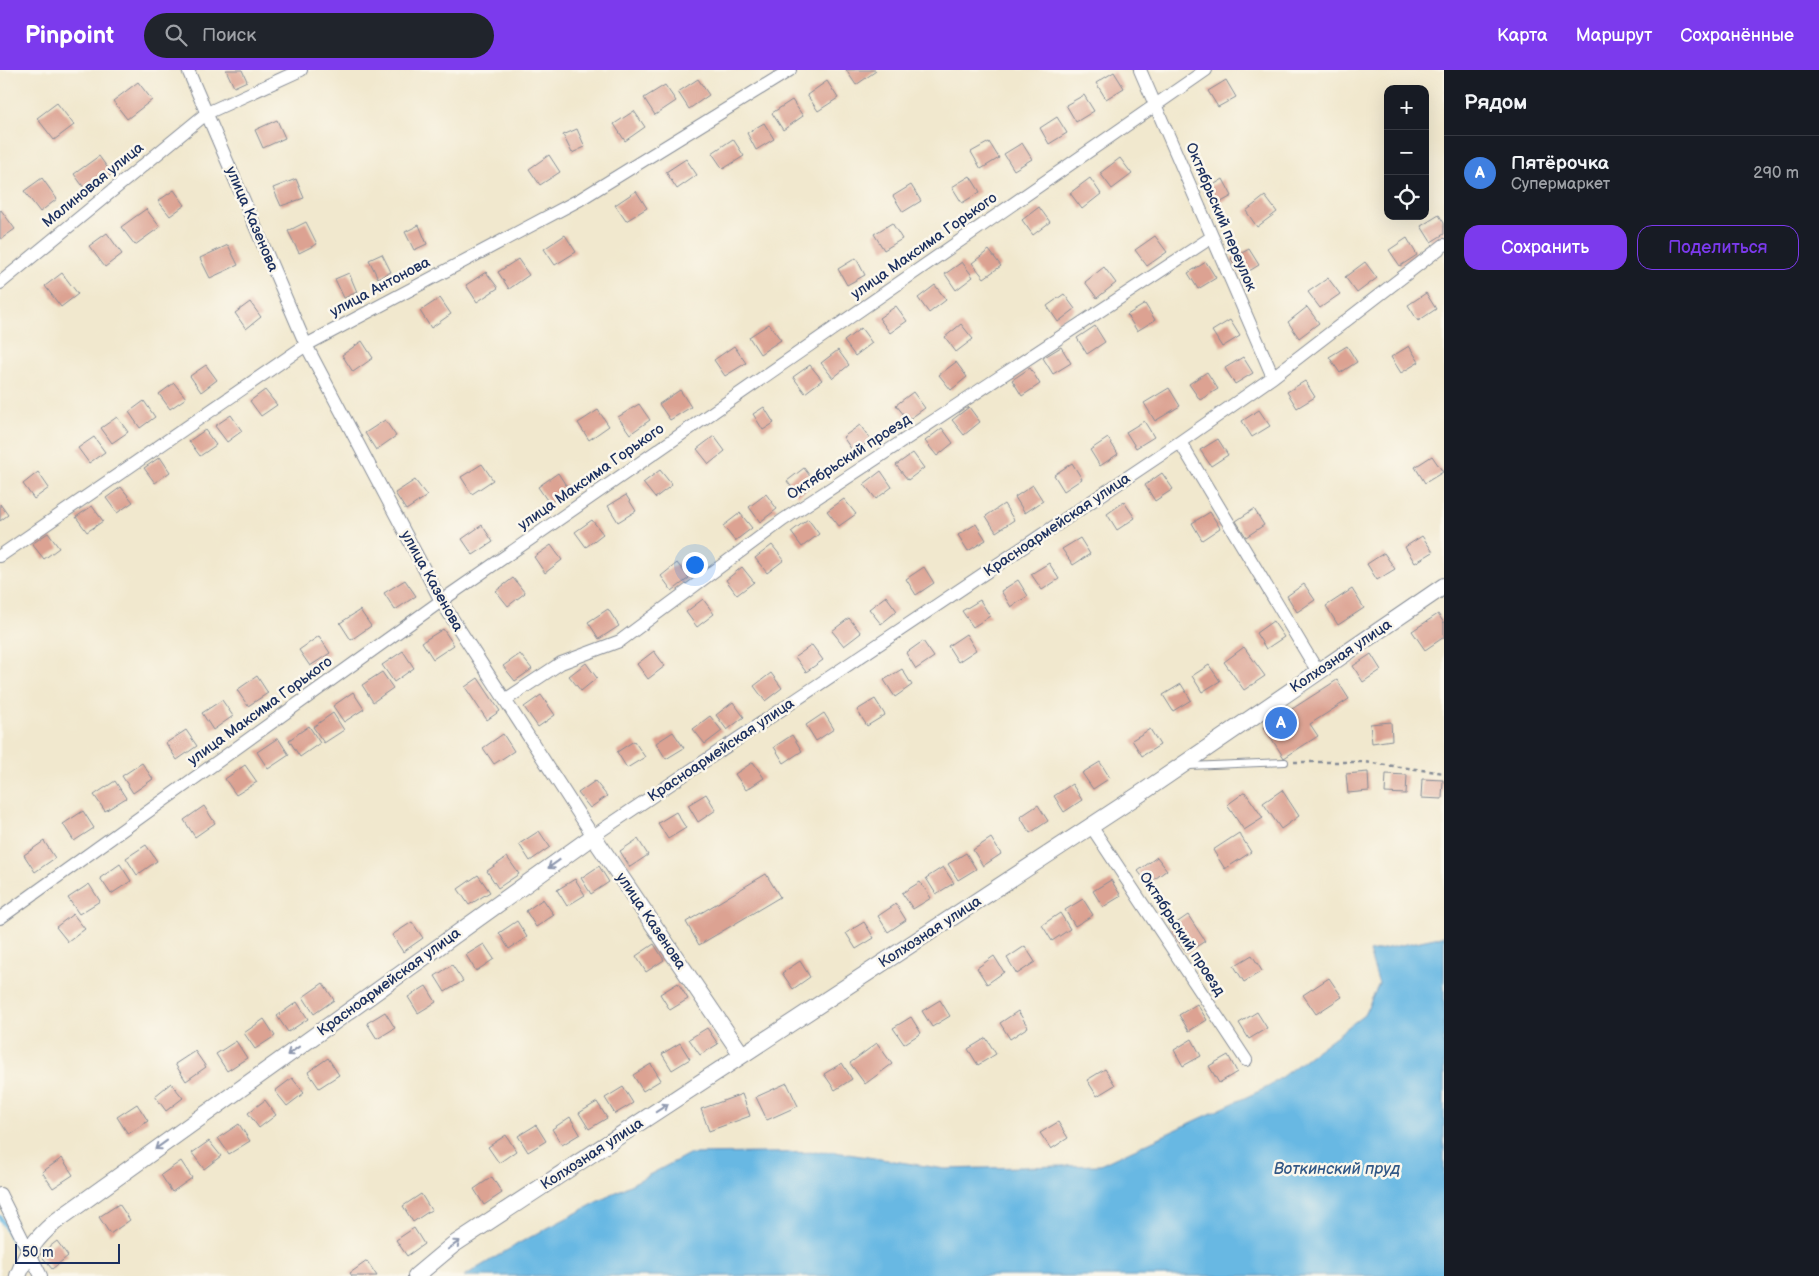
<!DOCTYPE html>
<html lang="ru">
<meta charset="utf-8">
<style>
:root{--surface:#171b24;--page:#20242c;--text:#f1f3f6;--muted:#9ea1a6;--line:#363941;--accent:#7c3aed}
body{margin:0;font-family:"Balsamiq Sans",sans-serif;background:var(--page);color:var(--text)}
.controls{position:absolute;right:15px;top:15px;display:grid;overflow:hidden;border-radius:10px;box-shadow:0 5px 20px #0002}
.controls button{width:45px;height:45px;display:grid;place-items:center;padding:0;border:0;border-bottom:1px solid var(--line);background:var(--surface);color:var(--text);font:25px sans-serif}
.scale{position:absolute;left:15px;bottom:12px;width:105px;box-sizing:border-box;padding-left:5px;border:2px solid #1b2f5e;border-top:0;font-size:14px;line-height:18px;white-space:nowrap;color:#1b2f5e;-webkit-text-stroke:4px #fbf7ec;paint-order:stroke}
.you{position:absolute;left:694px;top:494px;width:18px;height:18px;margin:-12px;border:4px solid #fff;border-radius:50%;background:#1a73e8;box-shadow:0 0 0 8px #1a73e833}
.badge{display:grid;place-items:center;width:32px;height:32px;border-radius:50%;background:var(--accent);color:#fff;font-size:16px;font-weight:700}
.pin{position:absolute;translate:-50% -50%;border:2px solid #fff;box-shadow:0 1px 5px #0006}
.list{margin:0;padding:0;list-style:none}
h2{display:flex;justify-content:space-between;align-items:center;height:65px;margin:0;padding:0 20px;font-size:21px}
h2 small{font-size:16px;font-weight:400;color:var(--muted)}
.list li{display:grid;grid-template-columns:32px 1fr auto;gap:15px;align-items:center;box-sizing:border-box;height:75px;padding:0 20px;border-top:1px solid var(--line)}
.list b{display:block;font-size:19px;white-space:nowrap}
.list p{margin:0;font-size:16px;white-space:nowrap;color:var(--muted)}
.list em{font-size:16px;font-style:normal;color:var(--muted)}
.actions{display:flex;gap:10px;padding:15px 20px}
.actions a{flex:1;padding:11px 0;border:1px solid var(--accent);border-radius:15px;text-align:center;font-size:18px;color:var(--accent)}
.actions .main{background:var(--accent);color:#fff}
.icon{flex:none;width:28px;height:28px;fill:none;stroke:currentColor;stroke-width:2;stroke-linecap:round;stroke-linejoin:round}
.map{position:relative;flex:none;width:1444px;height:1206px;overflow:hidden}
header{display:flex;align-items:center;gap:30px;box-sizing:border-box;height:70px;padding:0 25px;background:var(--accent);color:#fff}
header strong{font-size:24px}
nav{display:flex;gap:28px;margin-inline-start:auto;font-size:18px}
.search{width:350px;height:45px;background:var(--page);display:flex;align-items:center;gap:12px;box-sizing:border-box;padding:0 18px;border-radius:28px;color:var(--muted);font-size:19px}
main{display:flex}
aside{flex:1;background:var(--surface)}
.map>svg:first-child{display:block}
</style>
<header>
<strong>Pinpoint</strong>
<div class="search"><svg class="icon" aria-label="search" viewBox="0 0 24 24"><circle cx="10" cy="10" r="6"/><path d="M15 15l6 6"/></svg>Поиск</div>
<nav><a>Карта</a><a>Маршрут</a><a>Сохранённые</a></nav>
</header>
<main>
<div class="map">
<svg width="1444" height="1206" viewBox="0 0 1444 1206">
<rect width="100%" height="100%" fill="#fbf7ec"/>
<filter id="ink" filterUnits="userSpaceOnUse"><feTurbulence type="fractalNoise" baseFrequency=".02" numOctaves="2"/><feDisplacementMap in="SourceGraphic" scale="10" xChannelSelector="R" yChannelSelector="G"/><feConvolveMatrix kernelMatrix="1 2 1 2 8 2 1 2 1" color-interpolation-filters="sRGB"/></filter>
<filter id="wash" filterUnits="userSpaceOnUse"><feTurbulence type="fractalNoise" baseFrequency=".0096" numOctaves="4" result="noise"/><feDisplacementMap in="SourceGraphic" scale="20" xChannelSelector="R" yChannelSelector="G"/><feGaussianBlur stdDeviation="1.12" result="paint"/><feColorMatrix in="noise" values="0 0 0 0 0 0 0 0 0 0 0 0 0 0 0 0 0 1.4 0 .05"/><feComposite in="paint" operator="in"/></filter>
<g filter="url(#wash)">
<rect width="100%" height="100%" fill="#f1e8ce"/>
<path fill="#68b8e3" stroke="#4274a0" d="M1444,866V1206H464L521,1172L689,1084L835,1082L945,1099L1100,1095L1268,1017L1364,945L1379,914L1369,882Z"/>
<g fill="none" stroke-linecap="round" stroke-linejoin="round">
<path stroke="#68b8e3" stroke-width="4.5" d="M0,1147L22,1187
M27,1196L33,1206"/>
</g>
<g id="blocks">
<path fill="#dca292" d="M226,0H242L247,11L234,17Z
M846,0H875L876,1L856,15Z
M1114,2L1124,18L1106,29L1096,13Z
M698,9L709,25L689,39L678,22Z
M1226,10L1236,27L1218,37L1208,21Z
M827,11L838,28L818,41L807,25Z
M138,12L152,30L127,49L113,31Z
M665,15L676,31L655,45L644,28Z
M1084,25L1094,41L1076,52L1066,35Z
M792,30L803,46L783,60L772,43Z
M57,33L74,55L54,70L37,48Z
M634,41L645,57L625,71L614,54Z
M1057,47L1067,63L1049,74L1040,58Z
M277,50L285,68L263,78L255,60Z
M764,53L774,69L756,80L747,63Z
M577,59L585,77L572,83L563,65Z
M733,69L744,86L723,99L712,83Z
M989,72L999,88L981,99L971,82Z
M1022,73L1032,89L1014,100L1004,84Z
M549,85L560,102L540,115L529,99Z
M99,86L112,104L87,122L74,104Z
M1120,88L1132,104L1112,119L1100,103Z
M686,89L697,105L677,119L666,102Z
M970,106L980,122L962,133L952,117Z
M42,108L57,129L40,142L24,121Z
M1090,108L1101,124L1082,139L1070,123Z
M296,109L304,128L281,136L273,118Z
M1223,109L1232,126L1214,136L1205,120Z
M911,115L921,131L903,142L893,126Z
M174,120L185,135L170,146L158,131Z
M636,121L647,138L626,151L615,135Z
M1265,126L1277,142L1257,157L1246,141Z
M1039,137L1050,152L1033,165L1022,150Z
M146,139L160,157L135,175L121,157Z
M1,140L15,159L1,169L0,167V141Z
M1439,145L1444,153V164L1431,172L1421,156Z
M306,152L317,174L299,183L288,161Z
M892,153L902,169L884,180L874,164Z
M419,155L427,174L414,180L405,162Z
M107,163L122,184L105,197L89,176Z
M565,165L576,182L555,195L544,179Z
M1155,166L1167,182L1147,196L1135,180Z
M1407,168L1417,185L1400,196L1389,180Z
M228,175L238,195L210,208L200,188Z
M1249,179L1259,195L1241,206L1231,189Z
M989,180L1001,196L984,208L972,193Z
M382,184L391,202L378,208L369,190Z
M856,188L865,205L847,215L838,199Z
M518,189L529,205L509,219L498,202Z
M962,192L973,207L956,220L945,204Z
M1206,192L1216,208L1198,219L1188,203Z
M1365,192L1377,208L1357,223L1345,207Z
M1104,197L1116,213L1097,228L1085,212Z
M486,202L498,218L477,232L466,215Z
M62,203L78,224L61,237L45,216Z
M349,203L357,222L344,228L335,209Z
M1328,208L1340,224L1320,238L1308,222Z
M935,215L946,230L929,243L918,228Z
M1426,223L1436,239L1418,251L1408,235Z
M1064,224L1075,239L1058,252L1047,236Z
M440,228L451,244L431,258L420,241Z
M250,232L261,247L246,259L235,243Z
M1145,234L1155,250L1137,261L1127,245Z
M896,236L907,251L890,263L879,248Z
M1307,237L1319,253L1299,268L1288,252Z
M1230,250L1240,266L1222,277L1212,261Z
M769,254L781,270L760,284L749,267Z
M961,254L973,269L956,282L945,267Z
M1095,256L1105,272L1087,284L1077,268Z
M861,258L872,273L855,286L844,271Z
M362,271L373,288L353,302L342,285Z
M734,276L746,293L725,306L714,290Z
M1347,276L1357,292L1340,303L1329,287Z
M1409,276L1419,292L1401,303L1391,287Z
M1061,277L1071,293L1053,304L1043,288Z
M838,280L849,295L833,308L821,293Z
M1243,287L1253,303L1235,314L1225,298Z
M956,292L967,307L951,320L939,305Z
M206,295L217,310L201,322L190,306Z
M810,295L822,310L805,323L793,307Z
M1030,298L1040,314L1022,326L1012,310Z
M1207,302L1218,319L1200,330L1189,314Z
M1305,311L1315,327L1297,338L1287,322Z
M174,313L186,328L170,339L159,324Z
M1169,318L1180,336L1155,351L1144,333Z
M265,320L277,335L261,346L250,331Z
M680,320L691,337L670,350L659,334Z
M913,322L925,338L908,350L896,335Z
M144,331L155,347L140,358L129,342Z
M639,334L650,350L630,364L618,347Z
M764,337L774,353L763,360L753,344Z
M969,337L980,352L964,365L952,350Z
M598,340L609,356L589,370L578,353Z
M1259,340L1270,356L1252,367L1242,351Z
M231,345L242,361L227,372L215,356Z
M117,347L128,362L112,373L101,358Z
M385,350L396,366L376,380L365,363Z
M1144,351L1154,367L1136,378L1126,362Z
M860,355L871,370L854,383L843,367Z
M942,358L953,373L937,386L925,371Z
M205,360L216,375L200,386L189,371Z
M714,366L725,381L709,394L697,379Z
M94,367L105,382L89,393L78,378Z
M1108,368L1118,384L1100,396L1090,380Z
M1218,369L1228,385L1211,396L1200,380Z
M913,383L924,398L908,410L896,395Z
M1432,386L1443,402L1425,413L1415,397Z
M160,387L170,402L155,413L144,398Z
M1072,393L1082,409L1064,421L1054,405Z
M482,394L493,410L472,424L461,407Z
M804,398L815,413L798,426L787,411Z
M660,400L672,415L655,428L643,413Z
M881,401L892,417L876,429L864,414Z
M38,402L49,418L34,429L23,414Z
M558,403L569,420L549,433L538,417Z
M1162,403L1173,419L1155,431L1145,415Z
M415,410L427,426L406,440L395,423Z
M1033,415L1043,431L1025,443L1015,427Z
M121,417L133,432L117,443L106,428Z
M766,424L777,439L760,452L749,437Z
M626,425L636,441L618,452L608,436Z
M844,429L856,444L839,456L827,441Z
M1124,432L1135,448L1117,460L1107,444Z
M0,434L8,445L0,451Z
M1004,434L1014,450L996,462L986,446Z
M92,436L103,451L87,462L76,447Z
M1254,439L1264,455L1246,467L1236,451Z
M1210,442L1220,458L1202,470L1192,453Z
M740,443L752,458L735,471L723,456Z
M808,449L819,464L802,477L791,462Z
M592,450L603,464L586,477L575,462Z
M976,454L986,470L968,481L958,465Z
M482,455L493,472L473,485L462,469Z
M48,463L59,478L44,489L32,474Z
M1422,466L1433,482L1415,493L1405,477Z
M1080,468L1090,484L1073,495L1062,479Z
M551,475L562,490L545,503L534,487Z
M772,475L784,490L767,503L755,488Z
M1384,483L1395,499L1377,510L1367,494Z
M677,493L689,508L672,521L661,506Z
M1049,493L1059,509L1042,520L1031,504Z
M742,497L754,512L737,525L726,510Z
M924,497L934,513L916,525L906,509Z
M513,508L525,523L508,536L496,521Z
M405,510L416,526L395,540L384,523Z
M1018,510L1028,526L1011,537L1001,521Z
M1304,514L1315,530L1297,542L1287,526Z
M1352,519L1364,538L1338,555L1326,536Z
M886,526L897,541L881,554L869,539Z
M703,529L714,544L697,557L686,542Z
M980,530L990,546L973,557L962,541Z
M608,539L619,556L599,569L588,552Z
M360,540L371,556L351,570L340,553Z
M1438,544L1444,553V567L1425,580L1412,561Z
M849,548L861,563L844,576L832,561Z
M1273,551L1284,567L1266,579L1256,563Z
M443,559L454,575L433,589L422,572Z
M966,564L976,580L958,592L948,576Z
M319,566L330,583L310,596L299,580Z
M923,571L934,587L916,599L906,583Z
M812,575L823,590L806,602L795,587Z
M1244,577L1265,606L1244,620L1224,592Z
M403,581L414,598L394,612L382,595Z
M654,581L665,596L648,609L637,594Z
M520,584L532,599L515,611L503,596Z
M1371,584L1381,600L1363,612L1353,596Z
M586,593L597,608L581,621L569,606Z
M1209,595L1220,611L1202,622L1192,606Z
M902,599L912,615L895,627L884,610Z
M382,602L393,618L373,632L362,615Z
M771,603L782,618L765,631L754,616Z
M257,606L268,623L248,636L237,620Z
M478,608L500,641L487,650L465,617Z
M1337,610L1349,629L1310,654L1318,666L1284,688L1264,657Z
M1181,614L1191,630L1173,641L1163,625Z
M353,622L364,639L344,652L333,636Z
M541,625L555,645L538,657L524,637Z
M875,629L885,645L867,656L857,640Z
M222,630L233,646L213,660L202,643Z
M733,632L744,647L727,660L716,645Z
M333,643L344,660L324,673L313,657Z
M824,643L834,659L816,671L806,655Z
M710,646L722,661L705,674L693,659Z
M1391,652L1392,670L1372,673L1370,654Z
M309,656L320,673L300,687L289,670Z
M1150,659L1160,675L1142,686L1132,670Z
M186,660L197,676L177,690L166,673Z
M673,662L684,678L666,689L656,673Z
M503,664L514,681L494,694L483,678Z
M792,665L802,681L784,693L774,677Z
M278,668L289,685L268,699L257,682Z
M634,671L645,687L627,698L617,682Z
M753,692L764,708L746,720L735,704Z
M1100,692L1110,708L1093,719L1082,703Z
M142,693L153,709L133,723L122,706Z
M245,695L257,712L236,725L225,709Z
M1368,702L1369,721L1348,723L1346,704Z
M1386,704L1407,705L1406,724L1385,723Z
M1422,709L1443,710L1442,729L1421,728Z
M115,711L126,728L105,741L94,725Z
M595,711L607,726L590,738L578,723Z
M1072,714L1082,730L1064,742L1054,726Z
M1282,720L1299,746L1281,759L1263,733Z
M1245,722L1263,748L1244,760L1227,735Z
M706,724L716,740L698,752L688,735Z
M1038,735L1048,751L1030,763L1020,747Z
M204,736L215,753L195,767L184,750Z
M83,741L94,758L74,771L63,754Z
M676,742L686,758L668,769L658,753Z
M539,761L550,777L530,791L519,774Z
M1239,763L1251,782L1225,799L1213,780Z
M991,768L1001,784L983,796L973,780Z
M638,769L648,785L630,797L620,781Z
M44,771L55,788L35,802L24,785Z
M146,775L157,791L137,805L126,788Z
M966,783L976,799L958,810L948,794Z
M507,787L519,804L498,818L487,801Z
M1157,787L1167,800L1148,814L1138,801Z
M120,794L131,811L111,824L100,808Z
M599,796L609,812L591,824L581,808Z
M943,797L954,813L936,824L926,808Z
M766,804L780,827L699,875L686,852Z
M478,805L490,822L469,835L458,819Z
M575,809L585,825L567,836L557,820Z
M1111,810L1121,826L1103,837L1093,821Z
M920,812L931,828L913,839L902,823Z
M89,814L100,831L79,844L68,828Z
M543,829L554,845L536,857L526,841Z
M1083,829L1093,845L1075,856L1065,840Z
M896,834L906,850L888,862L878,846Z
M1060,843L1070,859L1052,871L1042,855Z
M73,844L85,859L68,872L56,857Z
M1188,845L1205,871L1187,883L1169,858Z
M517,851L527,867L509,879L499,863Z
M412,852L423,868L403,882L392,865Z
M864,852L874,868L856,879L846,863Z
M484,874L494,889L476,901L466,885Z
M654,874L664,890L646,902L636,886Z
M1025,876L1035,892L1017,904L1007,888Z
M1252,885L1262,901L1244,912L1234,896Z
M994,886L1004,902L987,914L977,898Z
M800,891L810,907L793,919L782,903Z
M452,895L463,911L445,922L435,906Z
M1329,908L1342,927L1316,944L1303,925Z
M323,913L334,930L314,944L303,927Z
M678,913L688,929L670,940L660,924Z
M426,916L436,932L418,943L408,927Z
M940,930L950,946L932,957L922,941Z
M297,932L308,949L288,962L277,946Z
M1197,934L1207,950L1189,961L1179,945Z
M1018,941L1028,957L1010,969L1000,953Z
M385,942L395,958L377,969L367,953Z
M1257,942L1267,958L1249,969L1239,953Z
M911,947L921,963L904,974L893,958Z
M264,949L275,966L255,979L244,963Z
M707,958L718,974L700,985L689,969Z
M986,968L996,984L978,995L968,979Z
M1192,969L1201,986L1183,996L1174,980Z
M236,971L247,988L227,1001L216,984Z
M680,973L690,989L672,1000L662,984Z
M877,973L892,994L865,1014L850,993Z
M195,981L206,997L186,1011L175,994Z
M1228,985L1237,1002L1219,1013L1209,996Z
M328,988L339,1005L319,1018L308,1002Z
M842,993L852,1009L835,1020L824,1004Z
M651,994L661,1010L643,1021L633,1005Z
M1105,999L1115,1015L1097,1026L1087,1010Z
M292,1008L304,1023L287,1036L275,1021Z
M171,1013L183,1028L166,1041L155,1026Z
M787,1013L798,1036L767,1050L756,1027Z
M623,1017L633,1033L615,1044L605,1028Z
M742,1024L750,1046L709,1061L701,1039Z
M265,1030L276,1045L259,1058L248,1043Z
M597,1032L607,1048L589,1059L579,1043Z
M137,1034L148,1051L128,1064L117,1047Z
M570,1047L580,1064L562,1075L552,1059Z
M1058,1052L1068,1068L1051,1079L1040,1063Z
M239,1054L250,1071L229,1084L218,1068Z
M536,1055L546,1071L528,1082L518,1066Z
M506,1065L516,1081L499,1093L488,1077Z
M209,1071L221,1086L204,1099L192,1083Z
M62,1088L73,1105L53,1118L42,1102Z
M181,1091L192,1108L172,1122L161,1105Z
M492,1107L502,1123L484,1135L474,1119Z
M421,1124L431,1140L413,1152L403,1136Z
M119,1134L130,1150L110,1164L99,1147Z
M414,1158L424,1174L407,1186L396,1170Z
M57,1171L68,1186L52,1199L40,1184Z
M367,1191L377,1206H352L350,1203Z"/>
</g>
</g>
<g filter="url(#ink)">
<use href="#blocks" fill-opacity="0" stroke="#868c96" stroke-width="1"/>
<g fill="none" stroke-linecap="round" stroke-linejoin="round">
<defs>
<path id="service" d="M1189,696L1285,692"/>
<path id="minor" d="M188,0L306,275L441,531L593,766L1180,372L1273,307L1444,175
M1140,0L1273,307
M0,213L207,43L301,0
M1180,372L1318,602
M0,486L306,275L579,130L790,0
M505,630L561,593L620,571L783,450L1212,167
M1091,756L1246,990
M0,848L441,531L1206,0
M0,1124L41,1206"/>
<path id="tertiary" d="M18,1206C28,1180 34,1170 55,1152L593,766L742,985
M416,1206L453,1175L1143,722L1444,516"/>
</defs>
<use href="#service" stroke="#868c96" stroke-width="8"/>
<use href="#minor" stroke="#868c96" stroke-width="14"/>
<use href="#tertiary" stroke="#868c96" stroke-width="18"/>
<path stroke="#868c96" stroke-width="2.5" stroke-dasharray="4 4" stroke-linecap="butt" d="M1294,692H1364L1444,703"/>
<use href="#service" stroke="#fff" stroke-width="6"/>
<use href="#minor" stroke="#fff" stroke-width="12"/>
<use href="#tertiary" stroke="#fff" stroke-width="16"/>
</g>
<defs><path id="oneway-shaft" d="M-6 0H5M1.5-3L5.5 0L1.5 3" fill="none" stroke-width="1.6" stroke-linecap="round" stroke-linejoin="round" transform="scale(1.25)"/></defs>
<g stroke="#8d97ae">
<use href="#oneway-shaft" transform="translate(554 794) rotate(144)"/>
<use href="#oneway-shaft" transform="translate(293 981) rotate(144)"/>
<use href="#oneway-shaft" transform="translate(662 1038) rotate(-33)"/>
<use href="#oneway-shaft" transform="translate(161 1075) rotate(144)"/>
<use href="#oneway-shaft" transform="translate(454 1175) rotate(-36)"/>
</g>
</g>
<g text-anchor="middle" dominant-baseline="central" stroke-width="5" stroke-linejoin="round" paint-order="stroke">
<g font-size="15" fill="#1b2f5e" stroke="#fbf7ec">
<text transform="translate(93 115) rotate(-39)">Малиновая улица</text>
<text transform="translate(1221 147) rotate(67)">Октябрьский переулок</text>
<text transform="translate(252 149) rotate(67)">улица Казенова</text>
<text transform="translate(924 176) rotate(-35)">улица Максима Горького</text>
<text transform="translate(380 217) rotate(-28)">улица Антонова</text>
<text transform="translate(849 387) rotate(-33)">Октябрьский проезд</text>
<text transform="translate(591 407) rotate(-35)">улица Максима Горького</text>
<text transform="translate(1057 455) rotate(-34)">Красноармейская улица</text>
<text transform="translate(432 511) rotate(61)">улица Казенова</text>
<text transform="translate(1341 586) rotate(-34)">Колхозная улица</text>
<text transform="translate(260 641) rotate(-36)">улица Максима Горького</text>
<text transform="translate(721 680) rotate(-34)">Красноармейская улица</text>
<text transform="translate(651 851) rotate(56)">улица Казенова</text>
<text transform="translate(930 862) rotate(-33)">Колхозная улица</text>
<text transform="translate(1182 864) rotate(57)">Октябрьский проезд</text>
<text transform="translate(389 912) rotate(-36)">Красноармейская улица</text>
<text transform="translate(592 1084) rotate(-33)">Колхозная улица</text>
</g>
<g font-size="16" font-style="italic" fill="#325886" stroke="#fbf7ec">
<text x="1337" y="1099">Воткинский пруд</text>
</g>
</g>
</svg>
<div class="controls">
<button>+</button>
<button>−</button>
<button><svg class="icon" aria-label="locate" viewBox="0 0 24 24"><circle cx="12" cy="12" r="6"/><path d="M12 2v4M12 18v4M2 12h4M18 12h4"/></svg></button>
</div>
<div class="scale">50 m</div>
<div class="you"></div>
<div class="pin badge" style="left:1281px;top:653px;background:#3f7fe0">A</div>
</div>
<aside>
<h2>Рядом<small></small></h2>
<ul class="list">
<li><span class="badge" style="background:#3f7fe0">A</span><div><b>Пятёрочка</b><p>Супермаркет</p></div><em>290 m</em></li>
</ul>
<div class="actions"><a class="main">Сохранить</a><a>Поделиться</a></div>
</aside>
</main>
